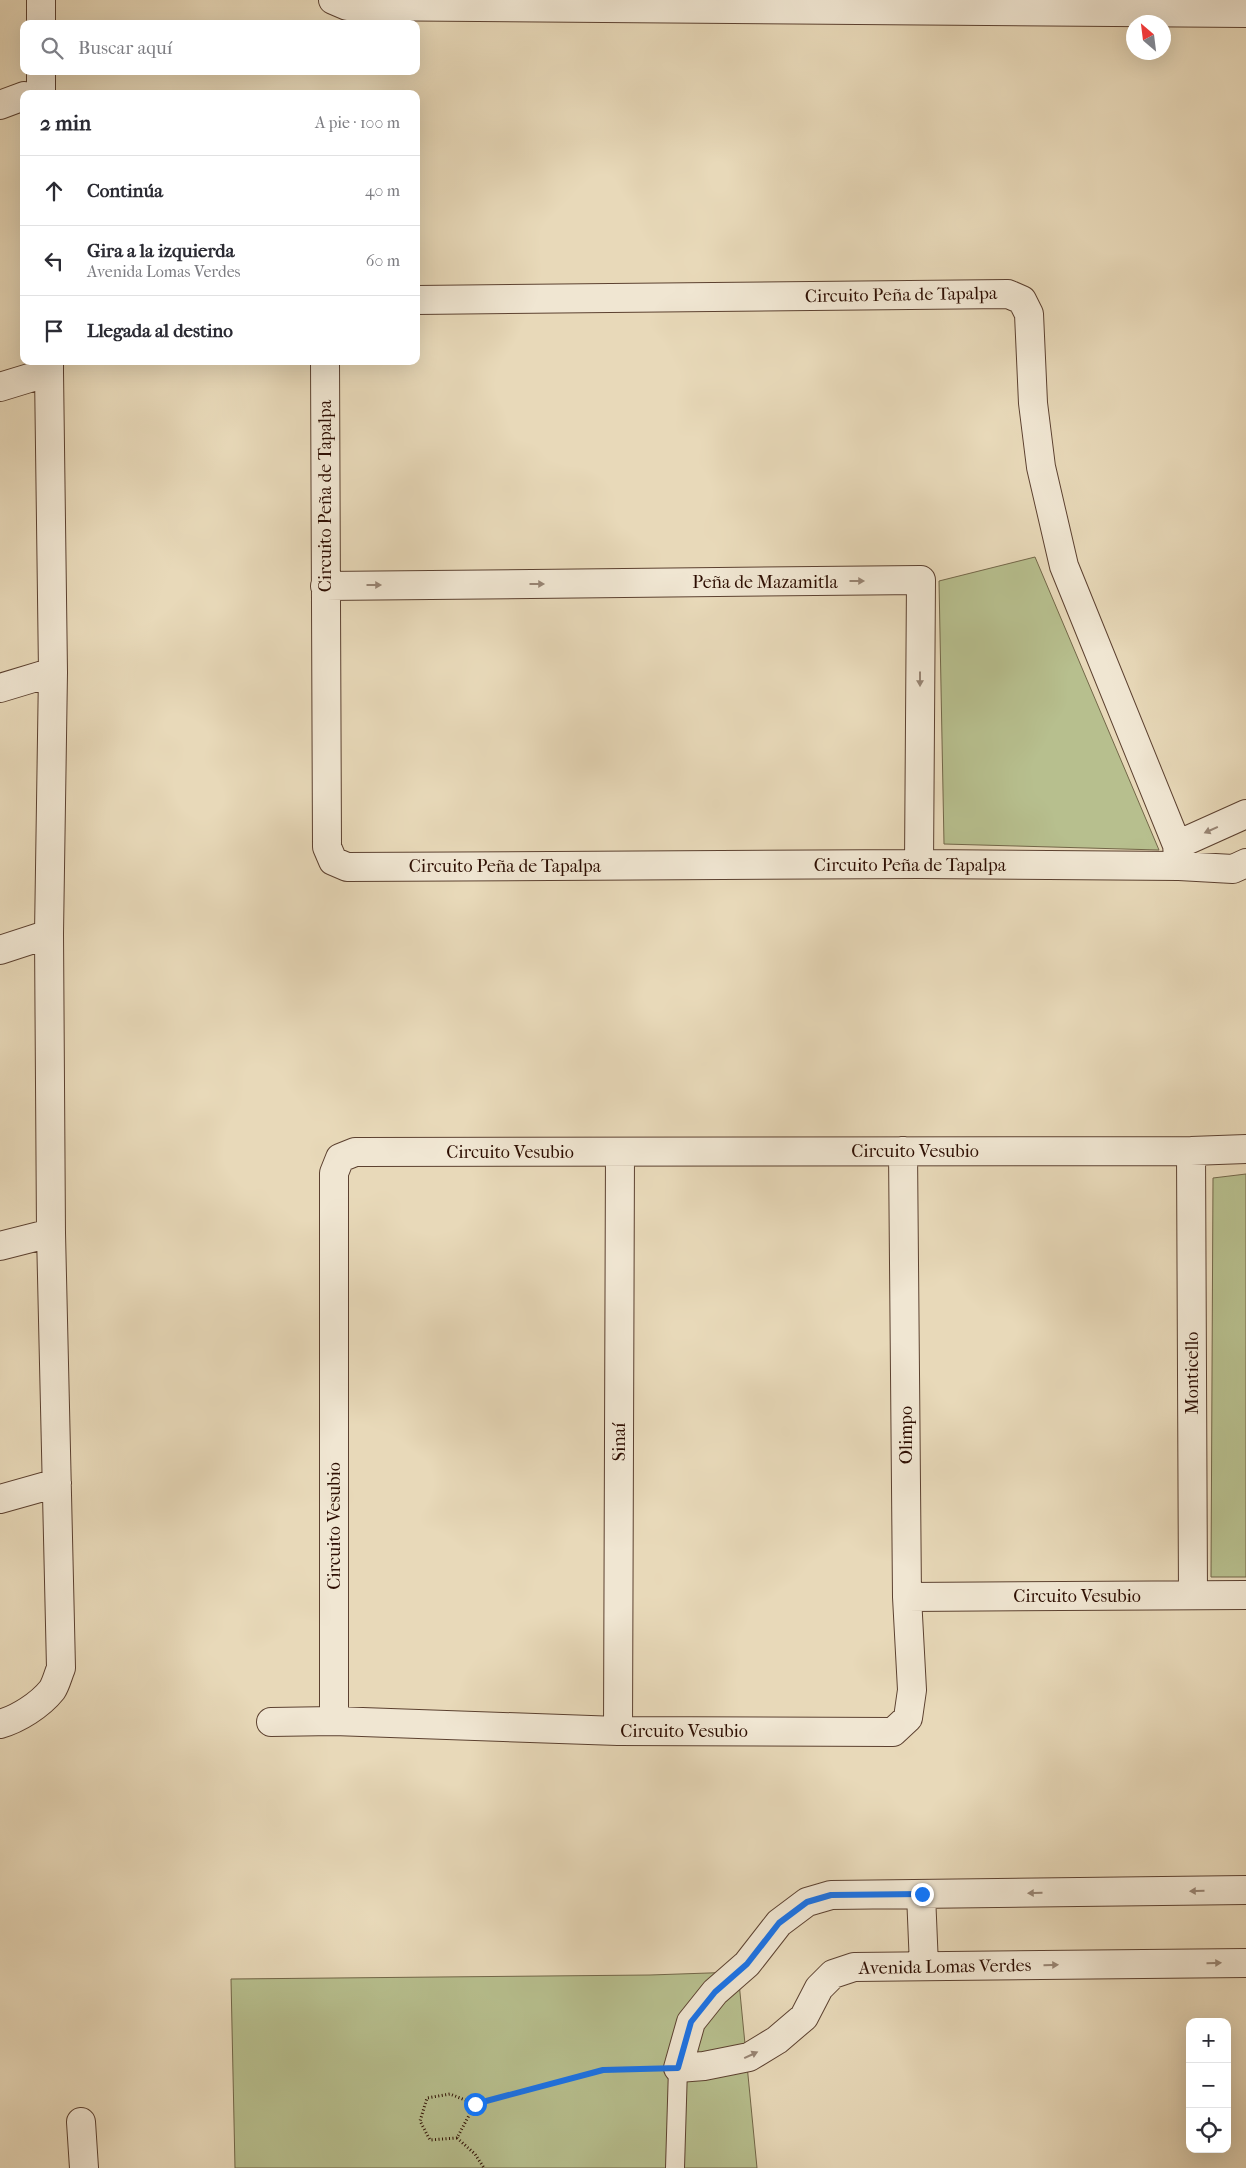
<!DOCTYPE html>
<html lang="es">
<meta charset="utf-8">
<style>
:root{--surface:#fff;--page:#f7f7f7;--text:#2b2b33;--muted:#7c7c81;--line:#e1e1e2}
body{margin:0;font-family:"IM FELL French Canon",serif;background:var(--page);color:var(--text)}
.controls{position:absolute;right:15px;bottom:15px;display:grid;overflow:hidden;border-radius:10px;box-shadow:0 5px 20px #0002}
.controls button{width:45px;height:45px;display:grid;place-items:center;padding:0;border:0;border-bottom:1px solid var(--line);background:var(--surface);color:var(--text);font:25px sans-serif}
.compass{position:absolute;left:1126px;top:15px;width:45px;height:45px;border-radius:50%;background:var(--surface);box-shadow:0 5px 20px #0002;rotate:332deg}
.stop{position:absolute;width:15px;height:15px;margin:-11px;border:4px solid #1a73e8;border-radius:50%;background:#fff}
.stop.end{background:#1a73e8;border-color:#fff;box-shadow:0 1px 5px #0008}
.list{margin:0;padding:0;list-style:none}
h2{display:flex;justify-content:space-between;align-items:center;height:65px;margin:0;padding:0 20px;font-size:21px}
h2 small{font-size:16px;font-weight:400;color:var(--muted)}
.list li{display:grid;grid-template-columns:32px 1fr auto;gap:15px;align-items:center;box-sizing:border-box;height:70px;padding:0 20px;border-top:1px solid var(--line)}
.list b{display:block;font-size:19px;white-space:nowrap}
.list p{margin:0;font-size:16px;white-space:nowrap;color:var(--muted)}
.list em{font-size:16px;font-style:normal;color:var(--muted)}
.icon{flex:none;width:28px;height:28px;fill:none;stroke:currentColor;stroke-width:2;stroke-linecap:round;stroke-linejoin:round}
.map{position:relative;flex:none;width:1246px;height:2168px;overflow:hidden}
.search{position:absolute;background:var(--surface);box-shadow:0 5px 20px #0002;left:20px;top:20px;width:400px;height:55px;display:flex;align-items:center;gap:12px;box-sizing:border-box;padding:0 18px;border-radius:10px;color:var(--muted);font-size:19px}
.panel{position:absolute;background:var(--surface);box-shadow:0 5px 20px #0002;left:20px;top:90px;width:400px;height:275px;border-radius:10px}
.map>svg:first-child{display:block}
</style>
<div class="map">
<svg width="1246" height="2168" viewBox="0 0 1246 2168">
<rect width="100%" height="100%" fill="#e8d9b9"/>
<filter id="stains"><feTurbulence type="fractalNoise" baseFrequency=".004" numOctaves="4"/><feColorMatrix values="0 0 0 0 .2 0 0 0 0 .09 0 0 0 0 .02 0 0 0 .5 -.17"/></filter>
<radialGradient id="worn" r=".72"><stop offset=".6" stop-color="#630" stop-opacity="0"/><stop offset="1" stop-color="#630" stop-opacity=".3"/></radialGradient>
<path fill="#b7bf8e" stroke="#726648" d="M1035,557L1159,850L944,844L939,581Z
M1246,1174V1577H1211L1213,1178Z
M738,1972L757,2168H235L231,1979L650,1975Z"/>
<g fill="none" stroke-linecap="round" stroke-linejoin="round">
<defs>
<path id="lane" d="M675,2168L678,2068"/>
<path id="street" d="M41,0V24
M333,0L347,6L1246,13
M41,71V94
M0,105L24,96
M416,300L1008,294L1022,300L1029,314L1033,403L1041,467L1064,566L1177,845L1179,866
M325,361L327,847L333,861L347,867L919,864L1179,866L1233,869L1246,863
M49,372L53,672
M0,387L49,372V361
M325,586L921,580L919,864
M0,688L53,672L49,934L0,950
M1177,845L1246,814
M49,934L51,1233
M1191,1151L1193,1595
M0,1246L51,1233L61,1668C58,1675 56,1684 52,1690C40,1705 18,1719 0,1724
M0,1499L57,1483
M907,1597L1246,1595
M334,1721V1173L340,1158L355,1152L1191,1151L1246,1149
M271,1722L334,1721L618,1731L893,1732L908,1718L912,1690L907,1597L903,1151
M618,1731L620,1152
M1246,1890L831,1895L807,1902L779,1923L747,1964L715,1992L691,2022L678,2068L704,2066L749,2057L777,2040L804,2017L819,1988L833,1974L854,1967L1246,1963
M921,1894L924,1966
M81,2122L84,2168"/>
</defs>
<use href="#lane" stroke="#5c4130" stroke-width="20"/>
<use href="#street" stroke="#5c4130" stroke-width="30"/>
<path stroke="#2d0e02" stroke-width="3" stroke-dasharray="1 2.5" stroke-linecap="butt" d="M475,2104L457,2138L430,2140L420,2121L427,2098L450,2094L475,2104L603,2070L648,2069
M457,2138L475,2154L484,2168"/>
<use href="#lane" stroke="#f0e6d2" stroke-width="18"/>
<use href="#street" stroke="#f0e6d2" stroke-width="28"/>
</g>
<defs><path id="oneway-solid" d="M-6-.8H1V-3.2L6.5 0L1 3.2V.8H-6Z" transform="scale(1.25)"/></defs>
<g fill="#988574">
<use href="#oneway-solid" transform="translate(857 581)"/>
<use href="#oneway-solid" transform="translate(537 584)"/>
<use href="#oneway-solid" transform="translate(374 585)"/>
<use href="#oneway-solid" transform="translate(920 679) rotate(90)"/>
<use href="#oneway-solid" transform="translate(1211 830) rotate(156)"/>
<use href="#oneway-solid" transform="translate(1197 1891) rotate(179)"/>
<use href="#oneway-solid" transform="translate(1035 1893) rotate(179)"/>
<use href="#oneway-solid" transform="translate(1214 1963) rotate(-1)"/>
<use href="#oneway-solid" transform="translate(1051 1965) rotate(-1)"/>
<use href="#oneway-solid" transform="translate(751 2055) rotate(-25)"/>
</g>
<g fill="none" stroke-linecap="round" stroke-linejoin="round">
<path stroke="#1a73e8" stroke-width="6" d="M475,2104L603,2070L678,2068L691,2022L715,1992L747,1964L779,1923L807,1902L831,1895L922,1894"/>
</g>
<g text-anchor="middle" dominant-baseline="central" stroke-width="5" stroke-linejoin="round" paint-order="stroke">
<g font-size="18" fill="#2d0e02" stroke="#f0e6d2">
<text transform="translate(901 295) rotate(-1)">Circuito Peña de Tapalpa</text>
<text transform="translate(325 496) rotate(-90)">Circuito Peña de Tapalpa</text>
<text x="765" y="582">Peña de Mazamitla</text>
<text x="910" y="865">Circuito Peña de Tapalpa</text>
<text x="505" y="866">Circuito Peña de Tapalpa</text>
<text x="915" y="1151">Circuito Vesubio</text>
<text x="510" y="1152">Circuito Vesubio</text>
<text transform="translate(1192 1373) rotate(-90)">Monticello</text>
<text transform="translate(906 1435) rotate(-90)">Olimpo</text>
<text transform="translate(619 1442) rotate(-90)">Sinaí</text>
<text transform="translate(334 1526) rotate(-90)">Circuito Vesubio</text>
<text x="1077" y="1596">Circuito Vesubio</text>
<text x="684" y="1731">Circuito Vesubio</text>
<text transform="translate(945 1967) rotate(-1)">Avenida Lomas Verdes</text>
</g>
</g>
<rect width="100%" height="100%" filter="url(#stains)"/>
<rect width="100%" height="100%" fill="url(#worn)"/>
</svg>
<div class="controls">
<button>+</button>
<button>−</button>
<button><svg class="icon" aria-label="locate" viewBox="0 0 24 24"><circle cx="12" cy="12" r="6"/><path d="M12 2v4M12 18v4M2 12h4M18 12h4"/></svg></button>
</div>
<svg class="compass" viewBox="-18 -18 36 36"><path d="M0-13l5 13h-10z" fill="#e53935"/><path d="M0 13l5-13h-10z" fill="#7c7c81"/></svg>
<div class="stop" style="left:475px;top:2104px"></div>
<div class="stop end" style="left:922px;top:1894px"></div>
<div class="search"><svg class="icon" aria-label="search" viewBox="0 0 24 24"><circle cx="10" cy="10" r="6"/><path d="M15 15l6 6"/></svg>Buscar aquí</div>
<section class="panel">
<h2>2 min<small>A pie · 100 m</small></h2>
<ul class="list">
<li><svg class="icon" aria-label="ahead" viewBox="0 0 24 24"><path d="M12 20V5M6 11l6-6 6 6"/></svg><div><b>Continúa</b></div><em>40 m</em></li>
<li><svg class="icon" aria-label="left" viewBox="0 0 24 24"><path d="M17 20v-9H6M10 6l-5 5 5 5"/></svg><div><b>Gira a la izquierda</b><p>Avenida Lomas Verdes</p></div><em>60 m</em></li>
<li><svg class="icon" aria-label="arrive" viewBox="0 0 24 24"><path d="M6 21V4h12l-3 4 3 4H6"/></svg><div><b>Llegada al destino</b></div></li>
</ul>
</section>
</div>
